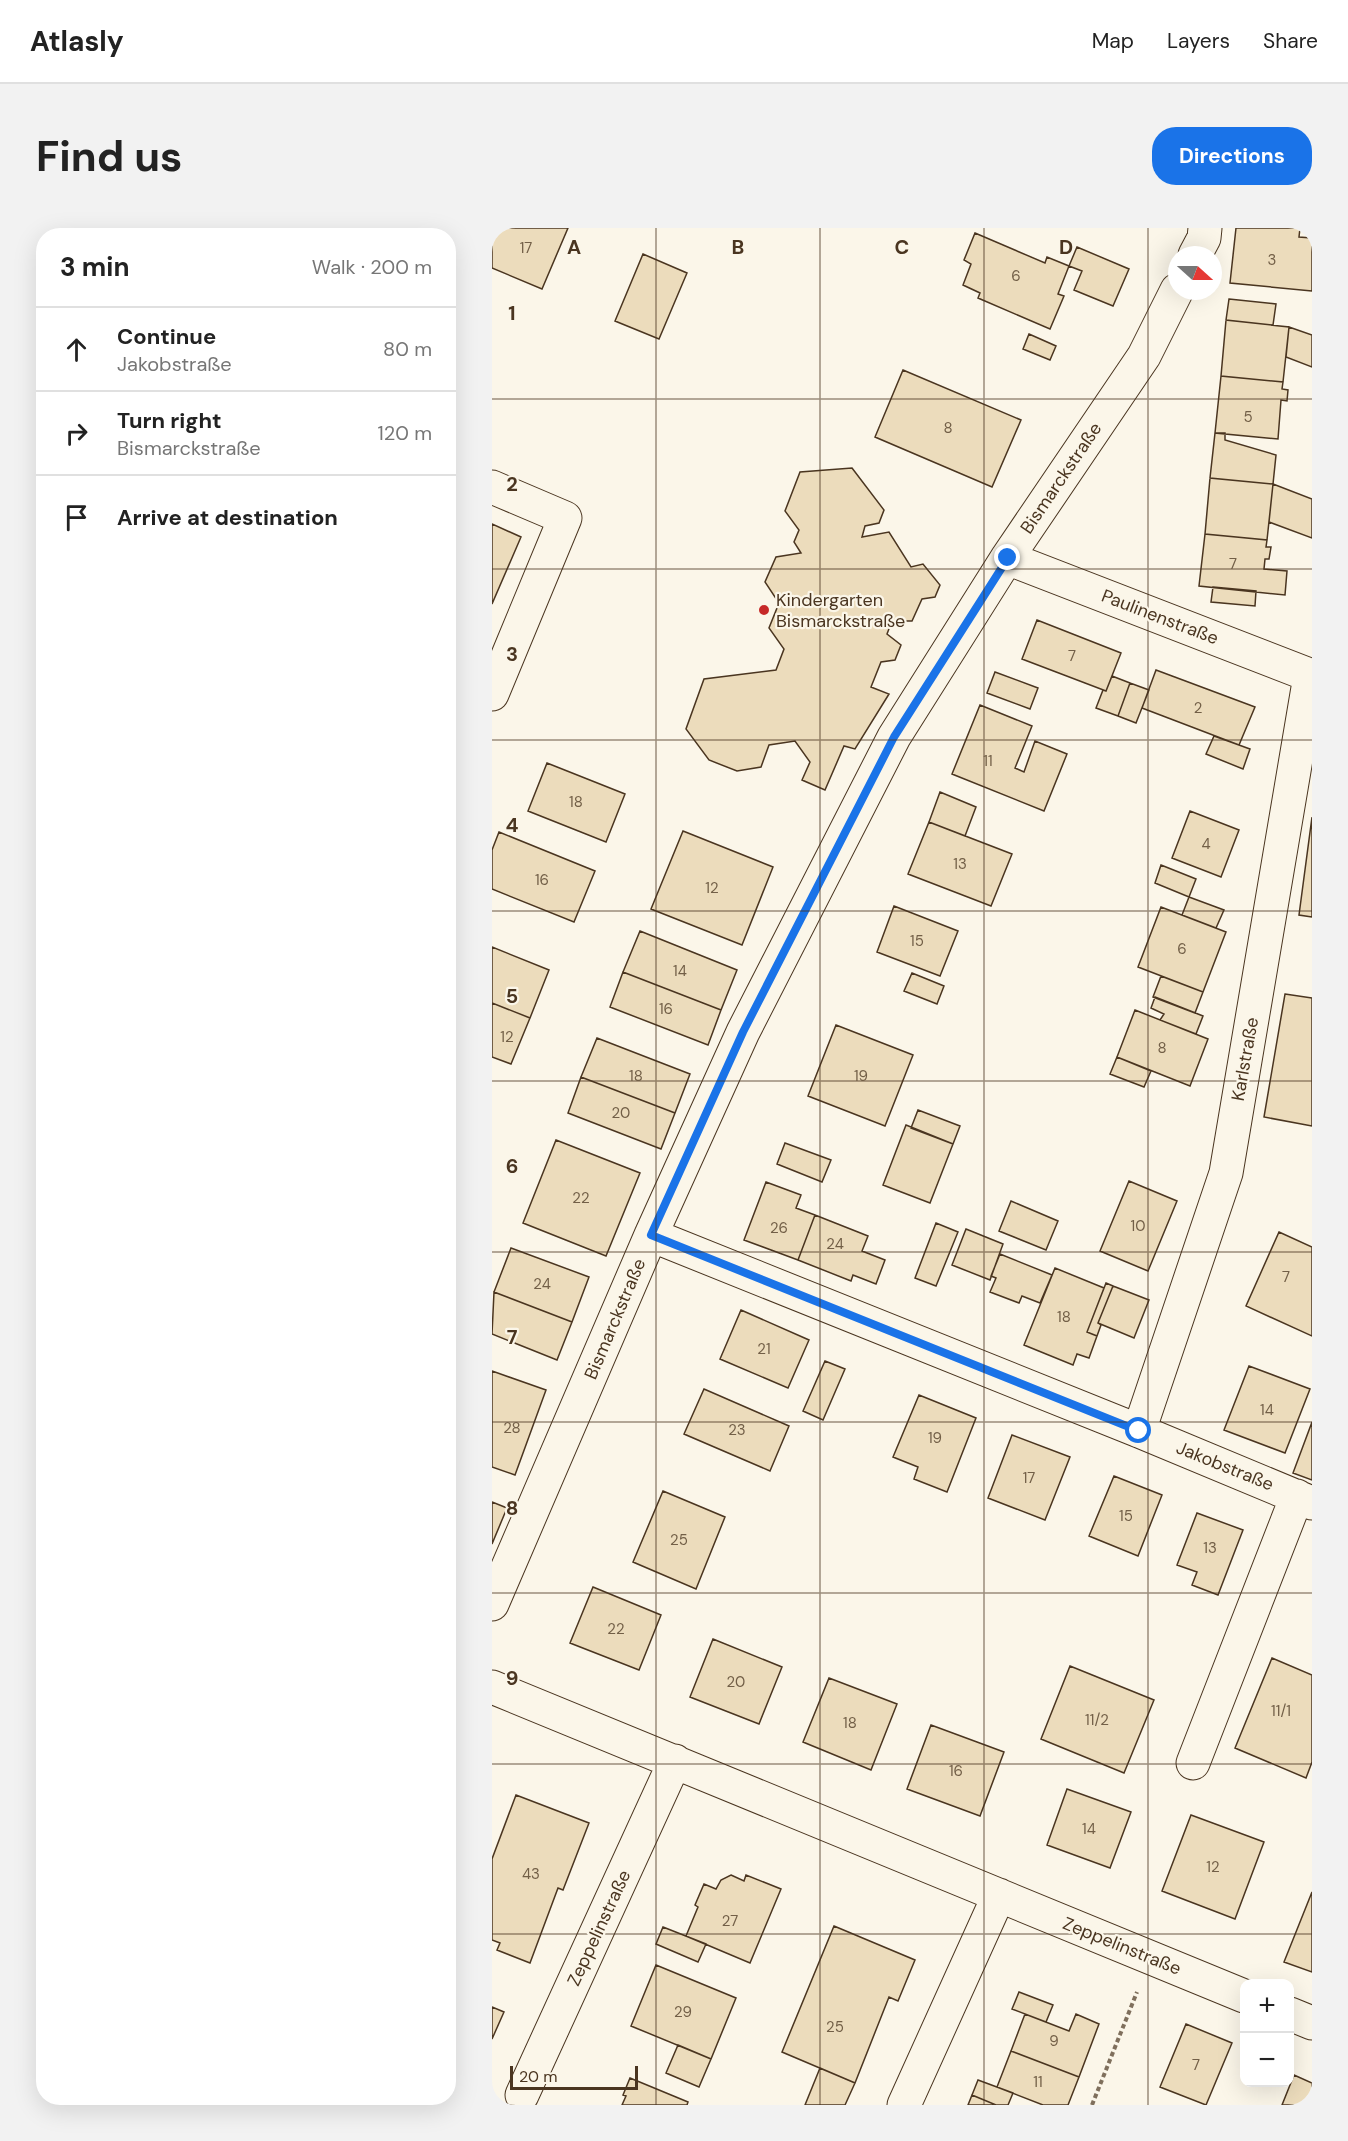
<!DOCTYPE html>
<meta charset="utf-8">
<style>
:root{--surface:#fff;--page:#f2f2f2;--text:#222;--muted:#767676;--line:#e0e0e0;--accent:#1a73e8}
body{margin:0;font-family:"DM Sans",sans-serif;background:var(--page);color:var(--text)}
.controls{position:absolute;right:18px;bottom:18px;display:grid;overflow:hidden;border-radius:12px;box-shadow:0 6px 24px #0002}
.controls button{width:54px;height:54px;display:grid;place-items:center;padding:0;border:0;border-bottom:2px solid var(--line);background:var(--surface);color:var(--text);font:30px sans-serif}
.compass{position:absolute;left:676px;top:18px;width:54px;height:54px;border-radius:50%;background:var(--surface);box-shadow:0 6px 24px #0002;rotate:111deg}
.scale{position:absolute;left:18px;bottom:15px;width:128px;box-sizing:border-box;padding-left:6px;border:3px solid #4a3520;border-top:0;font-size:16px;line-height:21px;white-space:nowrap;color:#4a3520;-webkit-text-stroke:4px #fbf6e9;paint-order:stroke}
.stop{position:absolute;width:18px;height:18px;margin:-14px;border:4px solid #1a73e8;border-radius:50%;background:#fff}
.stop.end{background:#1a73e8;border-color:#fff;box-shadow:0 2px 6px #0008}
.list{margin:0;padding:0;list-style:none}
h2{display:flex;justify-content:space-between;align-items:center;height:78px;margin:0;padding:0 24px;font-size:26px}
h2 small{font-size:20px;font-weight:400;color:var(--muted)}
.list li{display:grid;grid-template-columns:39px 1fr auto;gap:18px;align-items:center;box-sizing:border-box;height:84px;padding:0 24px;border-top:2px solid var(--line)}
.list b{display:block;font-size:22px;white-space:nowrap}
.list p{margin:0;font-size:20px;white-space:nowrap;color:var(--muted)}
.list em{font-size:20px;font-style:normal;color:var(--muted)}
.icon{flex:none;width:33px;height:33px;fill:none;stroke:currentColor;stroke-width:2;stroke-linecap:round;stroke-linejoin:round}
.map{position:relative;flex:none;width:820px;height:1877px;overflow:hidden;border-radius:24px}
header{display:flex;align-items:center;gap:36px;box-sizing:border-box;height:84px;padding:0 30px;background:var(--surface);border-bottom:2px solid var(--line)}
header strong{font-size:28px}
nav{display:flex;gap:33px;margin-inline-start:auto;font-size:21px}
.intro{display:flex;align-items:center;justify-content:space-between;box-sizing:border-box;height:144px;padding:0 36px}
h1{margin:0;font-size:42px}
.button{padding:15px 27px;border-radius:24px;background:var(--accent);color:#fff;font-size:21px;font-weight:700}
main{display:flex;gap:36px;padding:0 36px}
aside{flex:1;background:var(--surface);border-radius:24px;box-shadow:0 6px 24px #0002}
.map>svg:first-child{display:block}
</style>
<header>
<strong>Atlasly</strong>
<nav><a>Map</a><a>Layers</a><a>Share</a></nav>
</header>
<div class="intro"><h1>Find us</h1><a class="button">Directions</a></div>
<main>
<aside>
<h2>3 min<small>Walk · 200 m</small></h2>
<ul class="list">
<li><svg class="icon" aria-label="ahead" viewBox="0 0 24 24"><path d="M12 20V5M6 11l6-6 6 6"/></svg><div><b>Continue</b><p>Jakobstraße</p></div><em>80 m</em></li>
<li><svg class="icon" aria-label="right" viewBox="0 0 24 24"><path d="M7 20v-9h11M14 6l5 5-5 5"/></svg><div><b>Turn right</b><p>Bismarckstraße</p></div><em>120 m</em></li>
<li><svg class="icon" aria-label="arrive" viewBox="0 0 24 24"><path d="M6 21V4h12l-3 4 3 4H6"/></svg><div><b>Arrive at destination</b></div></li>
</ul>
</aside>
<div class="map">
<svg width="820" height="1877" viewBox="0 0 820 1877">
<rect width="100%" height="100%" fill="#fbf6e9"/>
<path fill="#ecdcbc" stroke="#4a3520" stroke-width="1.5" d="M0,0H76L50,61L0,40Z
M744,0H808L807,9L820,10V63L738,55Z
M483,5L553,35L555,29L577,38L566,66L572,68L558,101L486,70L488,65L471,57L479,36L472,32Z
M585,19L637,41L621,78L582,62L590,43L577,38Z
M151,26L195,45L167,111L123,93Z
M737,71L784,76L781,97L734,92Z
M734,92L797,99L791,154L729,148Z
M797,99L820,107V139L794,129Z
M537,106L564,118L558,132L531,121Z
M411,142L529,192L500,259L383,209Z
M729,148L791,154L790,161L796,162L795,173L789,172L786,211L723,205Z
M723,205H733V212L784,227L781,256L718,250Z
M360,240L392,282L387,295L373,298L370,309L397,304L419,339L431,336L448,357L443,369L430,371L420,393H400L395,406L409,417L403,432L389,434L379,459L397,466L363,521L352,518L333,562L310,552L318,534L303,513L277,517L269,539L245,543L217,532L194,501L212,451L284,442L292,421L277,400L287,375L273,354L284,329L309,325L302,314L307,302L293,283L308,244Z
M718,250L781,256L775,312L713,306Z
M781,256L820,271V310L777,294Z
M0,296L29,309L0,376Z
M713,306L775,312L774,319H779L777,331H773L772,341L795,343L793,367L707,358Z
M721,359L764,363L763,378L719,374Z
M545,392L629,425L614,463L530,431Z
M664,442L763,479L747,517L650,480Z
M503,444L546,460L538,481L495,465Z
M620,448L638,455L626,488L604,480L611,462L614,463Z
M638,455L657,462L644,495L626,488Z
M488,477L540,498L523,540L532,544L543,513L575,526L552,583L460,546Z
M722,508L758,521L751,541L714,526Z
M55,535L133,566L114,614L36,583Z
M448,564L484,579L473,608L437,594Z
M698,583L747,602L729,649L680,630Z
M820,589V689L807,687Z
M437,594L520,626L499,678L416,646Z
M191,603L281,639L250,717L159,681Z
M7,604L103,643L82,694L0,661V622Z
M669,637L704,651L697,669L663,655Z
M697,669L732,682L724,700L690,687Z
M402,678L466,703L448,748L385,724Z
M669,679L734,704L711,764L646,739Z
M148,703L245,742L229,782L131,744Z
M0,719L57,742L38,790L0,775Z
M131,744L229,782L216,817L118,779Z
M420,745L452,758L445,776L412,763Z
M669,748L711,764L703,785L661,769Z
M793,766L820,770V898L772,889Z
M663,769L711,788L704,806L668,792L672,786L659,780Z
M0,775L38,790L19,836L0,829Z
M643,782L716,811L698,858L625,829Z
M344,797L421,827L393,898L316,868Z
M105,810L198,846L183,885L89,849Z
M625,829L659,843L652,859L618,846Z
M89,849L183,885L169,921L76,885Z
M426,882L468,898L461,916L419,900Z
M414,897L461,916L438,975L391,957Z
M64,912L148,945L114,1028L31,995Z
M293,915L339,932L330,954L285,936Z
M637,953L685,973L656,1043L608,1023Z
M274,954L309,967L304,980L323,987L306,1032L252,1012Z
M519,973L566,993L554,1022L507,1003Z
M323,987L376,1008L370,1023L393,1032L384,1056L361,1047L359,1053L306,1032Z
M444,995L466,1004L444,1058L423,1050Z
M474,1001L511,1016L498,1052L460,1037Z
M787,1004L820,1019V1108L754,1078Z
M19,1020L97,1049L80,1094L2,1064Z
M508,1026L560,1047L548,1075L530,1068L527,1075L498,1064L504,1050L499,1048Z
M563,1040L612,1060L595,1104L605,1108L597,1130L585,1126L581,1137L532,1117Z
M614,1055L621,1058L606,1095L609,1097L605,1108L595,1104Z
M621,1058L657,1072L642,1110L606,1095Z
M2,1064L80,1094L65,1132L0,1106Z
M249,1082L317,1112L296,1160L228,1131Z
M333,1133L353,1141L331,1192L311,1183Z
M757,1138L818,1161L793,1225L732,1202Z
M0,1143L54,1162L23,1247L0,1239Z
M212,1161L297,1198L278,1243L192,1206Z
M427,1167L484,1190L455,1264L422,1251L426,1239L401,1229Z
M820,1194V1252L801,1245Z
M520,1207L578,1229L553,1292L496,1270Z
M622,1248L670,1267L646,1328L597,1308Z
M171,1263L233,1289L204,1361L141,1334Z
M0,1274L15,1280L0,1316Z
M705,1285L751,1302L726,1367L700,1357L705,1344L685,1337Z
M101,1359L169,1387L147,1442L78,1415Z
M221,1411L290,1439L267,1496L198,1469Z
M780,1430L820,1447V1534L814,1550L743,1520Z
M578,1438L662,1472L632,1545L549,1511Z
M337,1450L405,1476L379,1542L311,1514Z
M439,1497L512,1524L488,1588L415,1561Z
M575,1561L639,1584L618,1640L555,1617Z
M24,1567L97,1595L71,1662L66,1660L38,1735L5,1722L8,1715L0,1712V1631Z
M699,1587L772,1614L743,1691L670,1663Z
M239,1647L252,1653L254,1647L289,1661L258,1735L194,1708L206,1679L203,1677L212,1656L224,1661L229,1652Z
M820,1664V1744L792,1734Z
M342,1698L423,1732L406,1773L397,1769L363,1855L290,1824Z
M171,1699L214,1716L206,1734L164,1716Z
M164,1737L244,1770L219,1831L139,1798Z
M527,1764L561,1777L554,1794L520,1781Z
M0,1779L12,1784L0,1811Z
M533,1786L577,1803L584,1786L607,1796L587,1849L519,1823Z
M694,1796L740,1815L714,1877L668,1859Z
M186,1817L219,1831L207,1859L174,1845Z
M519,1823L587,1849L576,1877H551L505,1859Z
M328,1840L363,1855L353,1877H313Z
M802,1847L820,1855V1877H790Z
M138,1850L196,1874L195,1877H130L134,1868L131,1867Z
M486,1852L521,1865L516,1877H504L480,1867Z
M480,1867L504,1877H476Z"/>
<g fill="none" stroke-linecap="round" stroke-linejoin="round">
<defs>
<path id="minor" d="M703,27L712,10L713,0
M0,259L73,290L0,466
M515,330L820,448
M159,1007L647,1203L820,1275
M647,1203L734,945L818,448
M0,1376L159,1007L251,804L402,509L515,330L652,128L685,62
M0,1459L752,1768
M701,1535L805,1268
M798,1786L820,1795
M30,1867L183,1533
M412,1877L507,1667"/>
</defs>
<use href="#minor" stroke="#4a3520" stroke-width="35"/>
<path stroke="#7f6f5c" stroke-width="4" stroke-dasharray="4.5 3" stroke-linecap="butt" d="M600,1877L645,1764"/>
<use href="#minor" stroke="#fbf6e9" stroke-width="33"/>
</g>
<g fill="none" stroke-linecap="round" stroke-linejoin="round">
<path stroke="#1a73e8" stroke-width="8" d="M516,330L402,509L251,804L159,1007L647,1203"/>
</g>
<path fill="none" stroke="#4a3520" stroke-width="1.5" stroke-opacity="0.55" d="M164,0V1877M328,0V1877M492,0V1877M656,0V1877M0,171H820M0,341H820M0,512H820M0,683H820M0,853H820M0,1024H820M0,1194H820M0,1365H820M0,1536H820M0,1706H820"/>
<circle fill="#c62828" stroke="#fbf6e9" stroke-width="2" cx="272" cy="382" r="6"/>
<g text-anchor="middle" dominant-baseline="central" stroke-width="4.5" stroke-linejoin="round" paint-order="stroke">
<g font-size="15" fill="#725f47">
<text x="34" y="20">17</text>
<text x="780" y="32">3</text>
<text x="524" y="48">6</text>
<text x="756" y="189">5</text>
<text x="456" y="200">8</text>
<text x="741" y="336">7</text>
<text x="580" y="428">7</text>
<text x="706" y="480">2</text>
<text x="496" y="533">11</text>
<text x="84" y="574">18</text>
<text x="714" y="616">4</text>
<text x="468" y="636">13</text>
<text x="50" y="652">16</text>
<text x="220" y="660">12</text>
<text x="425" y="713">15</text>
<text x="690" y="721">6</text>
<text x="188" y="743">14</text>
<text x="174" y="781">16</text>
<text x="15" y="809">12</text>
<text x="670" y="820">8</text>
<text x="144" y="848">18</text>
<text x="369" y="848">19</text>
<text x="129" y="885">20</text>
<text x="89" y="970">22</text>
<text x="646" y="998">10</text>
<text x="287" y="1000">26</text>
<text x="343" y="1016">24</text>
<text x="794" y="1049">7</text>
<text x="50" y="1056">24</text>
<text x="572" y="1089">18</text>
<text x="272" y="1121">21</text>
<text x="775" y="1182">14</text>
<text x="20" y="1200">28</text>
<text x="245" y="1202">23</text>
<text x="443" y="1210">19</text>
<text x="537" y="1250">17</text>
<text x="634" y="1288">15</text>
<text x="187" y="1312">25</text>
<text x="718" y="1320">13</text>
<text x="124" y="1401">22</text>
<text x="244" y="1454">20</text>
<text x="789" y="1483">11/1</text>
<text x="605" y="1492">11/2</text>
<text x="358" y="1495">18</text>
<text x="464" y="1543">16</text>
<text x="597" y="1601">14</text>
<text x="721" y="1639">12</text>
<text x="39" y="1646">43</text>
<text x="238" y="1693">27</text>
<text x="191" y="1784">29</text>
<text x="343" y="1799">25</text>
<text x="562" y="1813">9</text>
<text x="704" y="1837">7</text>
<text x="546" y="1854">11</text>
</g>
<g font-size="18" fill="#4a3520" stroke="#fbf6e9">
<text transform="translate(569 250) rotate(-56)">Bismarckstraße</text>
<text transform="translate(668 389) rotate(21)">Paulinenstraße</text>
<text transform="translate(753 831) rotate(-80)">Karlstraße</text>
<text transform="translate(123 1091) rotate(-67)">Bismarckstraße</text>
<text transform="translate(733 1238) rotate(22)">Jakobstraße</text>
<text transform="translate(107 1700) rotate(-65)">Zeppelinstraße</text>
<text transform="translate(630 1718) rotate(22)">Zeppelinstraße</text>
</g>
<g font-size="18" fill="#4a3520" stroke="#fbf6e9" text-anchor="start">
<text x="284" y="372">Kindergarten<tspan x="284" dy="21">Bismarckstraße</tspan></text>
</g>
</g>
<g font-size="20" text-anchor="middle" font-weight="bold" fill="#4a3520" stroke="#fbf6e9" stroke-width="4.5" stroke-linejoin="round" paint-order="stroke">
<text x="82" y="26">A</text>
<text x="246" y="26">B</text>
<text x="410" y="26">C</text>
<text x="574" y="26">D</text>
<text x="20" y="92">1</text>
<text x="20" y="263">2</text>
<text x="20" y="433">3</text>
<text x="20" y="604">4</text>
<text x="20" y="775">5</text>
<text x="20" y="945">6</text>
<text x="20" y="1116">7</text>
<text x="20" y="1287">8</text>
<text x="20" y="1457">9</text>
</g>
</svg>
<div class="controls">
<button>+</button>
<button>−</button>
</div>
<svg class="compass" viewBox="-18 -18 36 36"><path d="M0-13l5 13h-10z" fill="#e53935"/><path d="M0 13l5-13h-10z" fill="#767676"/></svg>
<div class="scale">20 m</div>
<div class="stop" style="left:647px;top:1203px"></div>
<div class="stop end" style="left:516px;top:330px"></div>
</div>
</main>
